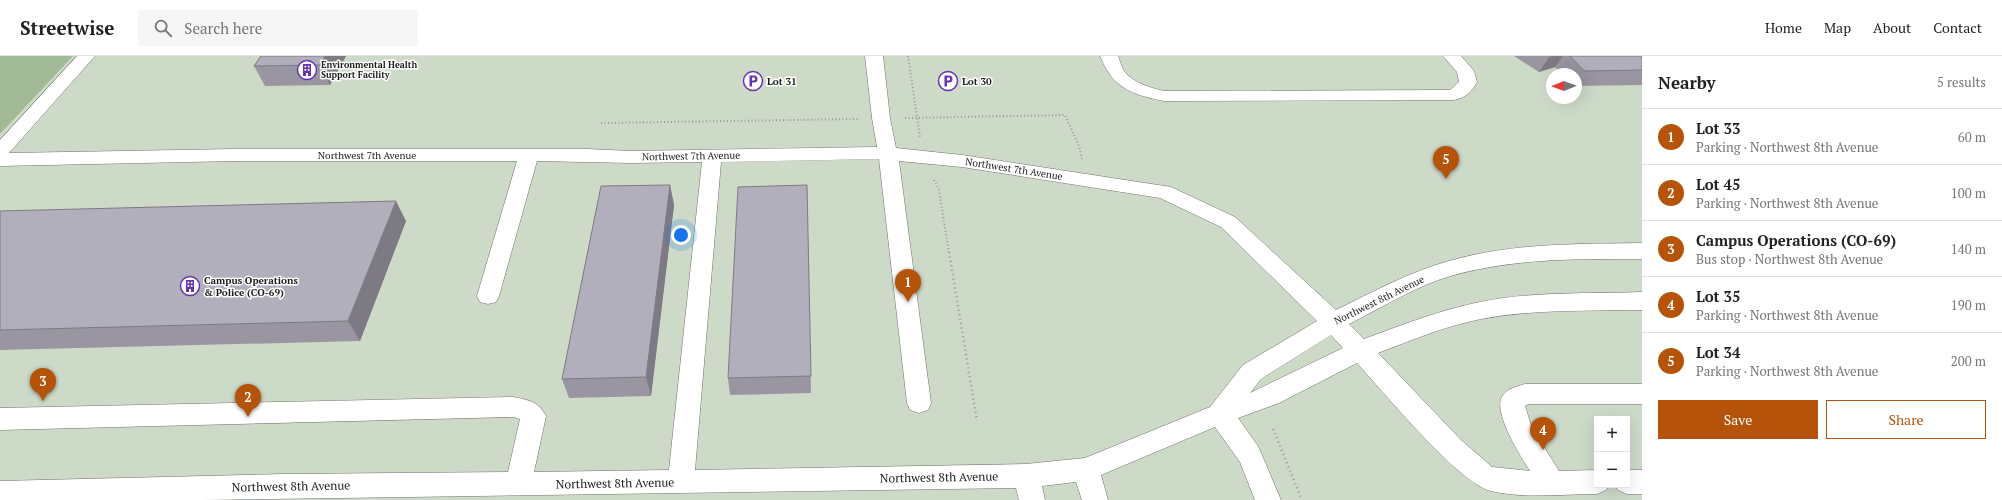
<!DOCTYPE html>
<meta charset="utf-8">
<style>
:root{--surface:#fff;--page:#f6f6f6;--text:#222;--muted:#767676;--line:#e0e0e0;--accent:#b45309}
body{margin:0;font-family:"PT Serif",serif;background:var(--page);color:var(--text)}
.controls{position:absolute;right:12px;bottom:12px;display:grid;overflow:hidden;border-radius:0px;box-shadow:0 4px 16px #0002}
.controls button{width:36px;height:36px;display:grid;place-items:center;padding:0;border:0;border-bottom:1px solid var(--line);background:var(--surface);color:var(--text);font:20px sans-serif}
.compass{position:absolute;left:1546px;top:12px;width:36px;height:36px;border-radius:50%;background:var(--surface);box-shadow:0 4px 16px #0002;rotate:269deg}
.you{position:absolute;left:681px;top:179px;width:14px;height:14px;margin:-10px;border:3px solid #fff;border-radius:50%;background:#1a73e8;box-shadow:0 0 0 6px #1a73e833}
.badge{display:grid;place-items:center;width:26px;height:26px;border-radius:50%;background:var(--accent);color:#fff;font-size:13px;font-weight:700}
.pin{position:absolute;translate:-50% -33px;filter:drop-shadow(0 1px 2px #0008)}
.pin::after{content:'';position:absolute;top:21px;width:14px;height:12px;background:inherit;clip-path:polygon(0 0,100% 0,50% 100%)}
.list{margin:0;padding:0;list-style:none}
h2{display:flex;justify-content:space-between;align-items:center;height:52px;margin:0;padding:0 16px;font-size:17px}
h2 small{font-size:13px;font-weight:400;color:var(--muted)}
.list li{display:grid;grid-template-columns:26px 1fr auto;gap:12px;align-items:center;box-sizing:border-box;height:56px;padding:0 16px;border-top:1px solid var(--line)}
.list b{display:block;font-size:15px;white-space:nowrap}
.list p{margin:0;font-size:13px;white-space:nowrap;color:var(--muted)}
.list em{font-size:13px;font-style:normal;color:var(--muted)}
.actions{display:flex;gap:8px;padding:12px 16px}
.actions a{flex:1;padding:9px 0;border:1px solid var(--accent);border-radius:0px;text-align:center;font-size:14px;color:var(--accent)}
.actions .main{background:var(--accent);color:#fff}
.icon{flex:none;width:22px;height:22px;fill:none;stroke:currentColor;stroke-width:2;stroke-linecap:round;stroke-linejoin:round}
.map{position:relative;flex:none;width:1642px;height:444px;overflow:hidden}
header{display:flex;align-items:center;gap:24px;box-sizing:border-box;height:56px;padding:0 20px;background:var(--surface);border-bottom:1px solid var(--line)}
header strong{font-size:19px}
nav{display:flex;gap:22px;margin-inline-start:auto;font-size:14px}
.search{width:280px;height:36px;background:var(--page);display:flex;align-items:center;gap:10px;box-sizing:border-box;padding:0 14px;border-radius:0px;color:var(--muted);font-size:15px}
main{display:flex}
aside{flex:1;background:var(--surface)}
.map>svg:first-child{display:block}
</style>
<header>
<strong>Streetwise</strong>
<div class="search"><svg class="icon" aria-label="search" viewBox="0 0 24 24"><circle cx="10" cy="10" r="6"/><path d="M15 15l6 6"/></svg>Search here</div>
<nav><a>Home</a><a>Map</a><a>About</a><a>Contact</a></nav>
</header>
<main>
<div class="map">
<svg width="1642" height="444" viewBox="0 0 1642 444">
<rect width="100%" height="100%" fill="#dae2d7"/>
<path fill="#cddac8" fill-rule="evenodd" d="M0,0H1642V444H0ZM1552,18H1576V42H1552ZM1597,363H1627V429H1597Z"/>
<path fill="#a1b995" d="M0,0H73L0,78Z"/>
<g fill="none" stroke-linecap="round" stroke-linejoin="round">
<defs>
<path id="minor" d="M77,0H95L9,97L235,93H587L631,95L877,91L872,62L865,0H883L890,62L896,92L962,99L1171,131L1235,161L1336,254C1373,236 1409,216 1449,205C1512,187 1577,188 1642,187V203C1577,203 1518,202 1454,219C1417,229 1383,251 1349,268L1364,283C1402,269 1440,254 1480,246C1533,235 1589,238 1642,236V254C1589,255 1534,253 1481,263C1445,270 1412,284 1378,297L1461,384L1492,411L1530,415C1521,401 1491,354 1503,339C1507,333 1518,330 1525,328H1642V348H1528L1525,350L1532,372L1559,415L1597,414V429H1609L1606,434L1597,438C1562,438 1525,443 1491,435C1459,428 1382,334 1357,307L1279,347L1238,362L1258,390L1281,444H1255L1240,406L1215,371L1101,419L1108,444H1082L1076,426L1042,430L1045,444H1019L1016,432L204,444H0V425L285,418L508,416L520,363L513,361L0,374V352L513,341C528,344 538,345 546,360L534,416L669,414L702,106L631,107L537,105L499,240L496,246L488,248L480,246L477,240L517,105H235L0,110V84ZM879,103L907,347L910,354L919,357L928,354L931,347L899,105L962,111L1160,142L1221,171L1317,265L1243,309L1210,351L1085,402L1026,408L695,414L721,106ZM1331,279L1343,292L1250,337L1261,323Z
M1100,0H1118C1120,5 1121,10 1124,15C1133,27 1151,32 1164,35L1450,34L1459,26L1457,16L1443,0H1461L1474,15L1477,26C1472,36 1465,42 1454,44L1164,45C1144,41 1121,36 1109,17C1105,12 1103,6 1100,0Z
M1627,414H1642V438H1627L1618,434L1615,429H1627Z"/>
</defs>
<use href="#minor" stroke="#6d746a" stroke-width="1"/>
<path stroke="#959b92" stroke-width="2" stroke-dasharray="1 2.5" stroke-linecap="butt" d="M908,0L920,81
M905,62L1065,59L1079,90L1082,103
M601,67L858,63
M934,124L939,134L949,197"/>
<path stroke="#959b92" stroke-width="2.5" stroke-dasharray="1 3.5" stroke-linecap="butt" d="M949,196L977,365
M1273,373L1302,444"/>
<use href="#minor" fill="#fff" fill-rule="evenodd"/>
</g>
<path fill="#9996a2" d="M261,0H346L330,29L265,30L254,10Z
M1514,0H1642V29L1576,30V18H1561L1555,11L1539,16Z
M670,129L674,149L651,340L569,342L562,323Z
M807,129L811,337L730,339L728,322Z
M0,155L406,165L360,285L0,294Z"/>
<path fill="#7d7a84" d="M325,0H346L330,29L320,9Z
M1552,0H1563L1555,11L1539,16L1549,1Z
M670,129L674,149L651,340L646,321Z
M396,145L406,165L360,285L348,265Z"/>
<path fill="#b2afbc" stroke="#7d7a84" d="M261,0H325L320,9L254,10Z
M1570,0H1642V14L1584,15Z
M670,129L646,321L562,323L601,130Z
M807,129L811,320L728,322L738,131Z
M396,145L348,265L0,274V155Z"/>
<defs>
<symbol id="building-ring" viewBox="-11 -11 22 22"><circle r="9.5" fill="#fff" stroke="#6735ad" stroke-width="1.5"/><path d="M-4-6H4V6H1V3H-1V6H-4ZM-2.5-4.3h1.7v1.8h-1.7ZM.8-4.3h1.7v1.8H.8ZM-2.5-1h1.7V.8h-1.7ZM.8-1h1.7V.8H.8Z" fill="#6735ad"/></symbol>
<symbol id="parking-ring" viewBox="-11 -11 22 22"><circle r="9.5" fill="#fff" stroke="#6735ad" stroke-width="1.5"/><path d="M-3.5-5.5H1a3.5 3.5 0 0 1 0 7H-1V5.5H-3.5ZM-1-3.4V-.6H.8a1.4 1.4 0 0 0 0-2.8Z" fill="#6735ad"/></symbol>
</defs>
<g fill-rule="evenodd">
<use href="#building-ring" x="296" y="3" width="22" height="22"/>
<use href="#parking-ring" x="742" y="14" width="22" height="22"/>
<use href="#parking-ring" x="937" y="14" width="22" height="22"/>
<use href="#building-ring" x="179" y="219" width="22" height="22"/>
</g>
<g text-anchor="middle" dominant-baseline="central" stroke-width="3" stroke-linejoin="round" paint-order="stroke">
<g font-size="9" font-weight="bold" fill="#191c18" stroke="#fff" text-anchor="start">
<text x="321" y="9">Environmental Health<tspan x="321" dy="10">Support Facility</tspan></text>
</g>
<g font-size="10" font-weight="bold" fill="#191c18" stroke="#fff" text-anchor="start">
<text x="767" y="25">Lot 31</text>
<text x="962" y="25">Lot 30</text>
<text x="204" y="224">Campus Operations<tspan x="204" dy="12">&amp; Police (CO-69)</tspan></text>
</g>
<g font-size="10" fill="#191c18" stroke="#fff">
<text x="367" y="99">Northwest 7th Avenue</text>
<text transform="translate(691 100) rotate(-1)">Northwest 7th Avenue</text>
<text transform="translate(1014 113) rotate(9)">Northwest 7th Avenue</text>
<text transform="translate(1379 244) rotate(-26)">Northwest 8th Avenue</text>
</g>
<g font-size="12" fill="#191c18" stroke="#fff">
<text transform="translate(939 421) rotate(-1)">Northwest 8th Avenue</text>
<text transform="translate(615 427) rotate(-1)">Northwest 8th Avenue</text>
<text transform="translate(291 430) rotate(-1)">Northwest 8th Avenue</text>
</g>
</g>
</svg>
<div class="controls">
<button>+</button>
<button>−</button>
</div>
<svg class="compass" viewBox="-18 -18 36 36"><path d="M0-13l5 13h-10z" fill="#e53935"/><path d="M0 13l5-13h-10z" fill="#767676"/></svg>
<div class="you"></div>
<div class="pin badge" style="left:908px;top:246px">1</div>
<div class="pin badge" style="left:248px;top:361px">2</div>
<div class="pin badge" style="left:43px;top:345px">3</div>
<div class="pin badge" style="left:1543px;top:394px">4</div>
<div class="pin badge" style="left:1446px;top:123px">5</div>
</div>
<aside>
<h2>Nearby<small>5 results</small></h2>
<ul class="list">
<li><span class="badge">1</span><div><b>Lot 33</b><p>Parking · Northwest 8th Avenue</p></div><em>60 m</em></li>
<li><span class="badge">2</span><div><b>Lot 45</b><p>Parking · Northwest 8th Avenue</p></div><em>100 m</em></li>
<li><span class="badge">3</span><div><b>Campus Operations (CO-69)</b><p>Bus stop · Northwest 8th Avenue</p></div><em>140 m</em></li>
<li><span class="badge">4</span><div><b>Lot 35</b><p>Parking · Northwest 8th Avenue</p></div><em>190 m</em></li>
<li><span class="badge">5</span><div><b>Lot 34</b><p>Parking · Northwest 8th Avenue</p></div><em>200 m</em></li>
</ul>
<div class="actions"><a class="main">Save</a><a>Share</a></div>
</aside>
</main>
